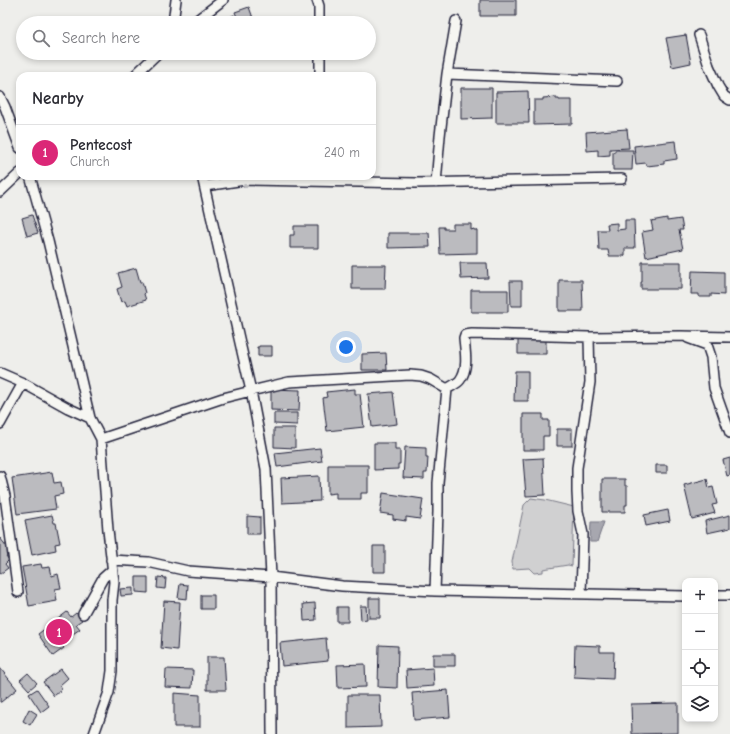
<!DOCTYPE html>
<meta charset="utf-8">
<style>
:root{--surface:#fff;--page:#f7f7f7;--text:#2b2b33;--muted:#7c7c81;--line:#e1e1e2;--accent:#db2777}
body{margin:0;font-family:"Comic Neue",sans-serif;background:var(--page);color:var(--text)}
.controls{position:absolute;right:12px;bottom:12px;display:grid;overflow:hidden;border-radius:8px;box-shadow:0 2px 6px #0003}
.controls button{width:36px;height:36px;display:grid;place-items:center;padding:0;border:0;border-bottom:1px solid var(--line);background:var(--surface);color:var(--text);font:20px sans-serif}
.you{position:absolute;left:346px;top:347px;width:14px;height:14px;margin:-10px;border:3px solid #fff;border-radius:50%;background:#1a73e8;box-shadow:0 0 0 6px #1a73e833}
.badge{display:grid;place-items:center;width:26px;height:26px;border-radius:50%;background:var(--accent);color:#fff;font-size:13px;font-weight:700}
.pin{position:absolute;translate:-50% -50%;border:2px solid #fff;box-shadow:0 1px 4px #0006}
.list{margin:0;padding:0;list-style:none}
h2{display:flex;justify-content:space-between;align-items:center;height:52px;margin:0;padding:0 16px;font-size:17px}
h2 small{font-size:13px;font-weight:400;color:var(--muted)}
.list li{display:grid;grid-template-columns:26px 1fr auto;gap:12px;align-items:center;box-sizing:border-box;height:56px;padding:0 16px;border-top:1px solid var(--line)}
.list b{display:block;font-size:15px;white-space:nowrap}
.list p{margin:0;font-size:13px;white-space:nowrap;color:var(--muted)}
.list em{font-size:13px;font-style:normal;color:var(--muted)}
.icon{flex:none;width:22px;height:22px;fill:none;stroke:currentColor;stroke-width:2;stroke-linecap:round;stroke-linejoin:round}
.map{position:relative;flex:none;width:730px;height:734px;overflow:hidden}
.search{position:absolute;background:var(--surface);box-shadow:0 2px 6px #0003;left:16px;top:16px;width:360px;height:44px;display:flex;align-items:center;gap:10px;box-sizing:border-box;padding:0 14px;border-radius:22px;color:var(--muted);font-size:15px}
.panel{position:absolute;background:var(--surface);box-shadow:0 2px 6px #0003;left:16px;top:72px;width:360px;height:108px;border-radius:12px}
.map>svg:first-child{display:block}
</style>
<div class="map">
<svg width="730" height="734" viewBox="0 0 730 734">
<rect width="100%" height="100%" fill="#eeeeeb"/>
<filter id="ink" filterUnits="userSpaceOnUse"><feTurbulence type="fractalNoise" baseFrequency=".025" numOctaves="2"/><feDisplacementMap in="SourceGraphic" scale="8" xChannelSelector="R" yChannelSelector="G"/><feConvolveMatrix kernelMatrix="1 2 1 2 8 2 1 2 1" color-interpolation-filters="sRGB"/></filter>
<g filter="url(#ink)">
<path fill="#d0d0d1" stroke="#797986" d="M531,498L545,500L574,507L572,566L568,565L543,569V572L534,573L529,568L513,569L512,562L524,505Z"/>
<path fill="#a7a7af" stroke="#727281" d="M591,522H604L597,542H590Z"/>
<path fill="#bbbbbf" stroke="#22223b" d="M480,0H516V16H480Z
M249,7L253,18L239,22L235,12Z
M234,15L237,23H222L221,21Z
M686,35L691,63L672,67L666,38Z
M461,88H492V118L461,119Z
M528,91L529,123H496V92Z
M556,97V99H559V100H572V124L534,125V100H543V98Z
M627,129L629,148L610,149V155L598,156V150L587,151L586,132Z
M675,141L677,159L664,161V164L647,166L646,163L636,164L634,146Z
M615,150H633L632,170H613V152H615Z
M32,215L38,233L27,236L22,218Z
M667,218V221L681,219L683,230H679L683,249L646,257L642,232L653,230L651,221Z
M625,220H634L635,248H625V256H609L608,250H599L598,230H608L607,224L617,223V230L625,229Z
M453,224H471V230L474,229V230H477V253L440,254L439,227H444V229H453Z
M294,226H318V248H290V235H294Z
M388,233H429L430,247L388,248Z
M642,262H681V289H641V282H642Z
M460,263H487L488,278L461,279Z
M352,265H386L385,289H352Z
M136,268L140,282H142L145,293L144,294L146,300L127,306L125,301L121,302L117,289L122,287L118,273Z
M692,271L724,272V295L711,294V297H699V294H691Z
M559,280H582L583,311H559Z
M510,281H522V306H511Z
M471,290H508V312H471Z
M518,340H546V354H518Z
M259,346H272V356H258V348H257V347H259Z
M386,353L387,370H362V354Z
M515,371H528V401H514Z
M271,389L300,390L299,411L271,410Z
M355,389V394H360L364,427L327,431L323,398L327,397L326,392Z
M393,392L397,424L372,427L368,394Z
M274,413H297V425L274,424Z
M523,414H543V420H549V436H543V450H523Z
M274,428H295V448L274,447Z
M557,429H572V446H557Z
M374,443H395V450H400V464H398V469L374,470Z
M405,447L426,448V457H428L427,473H424V479L403,478Z
M320,448L322,461L277,467L275,453Z
M543,458L545,495L526,496L523,459Z
M730,458V475L727,476L723,460Z
M328,465H368V493H361V499H336V493L328,494Z
M656,465H667V473H656Z
M52,472L54,483L61,482L63,494L54,496L56,509L17,514L12,478Z
M319,476L320,501L282,503L281,478Z
M602,479H625V486H627V505H625V512H602Z
M707,479L709,488L713,487L717,504L712,505L715,513L692,519L684,485Z
M383,493L423,499L420,519L406,517V521L393,519V515L380,513Z
M668,510L670,521L646,526L644,515Z
M52,515L54,523H56L60,543L55,544L56,550L32,555L25,520Z
M730,515V528L707,533L705,521Z
M247,516L260,517V534H247Z
M0,538L11,552L6,556L9,560L5,564L8,568L0,574Z
M373,546H385V572H373Z
M41,564L42,568L50,567L52,576L58,574L61,588L55,589L57,601L29,606L22,567Z
M136,577H148V593L136,592Z
M158,577L166,578L165,589L157,588Z
M180,584L188,585L187,599L178,598Z
M133,588V595L121,596L120,589Z
M201,595H214V609H201Z
M369,598H380V618H369Z
M164,601L180,602L177,650L161,648Z
M315,603L316,620L304,621L303,604Z
M360,606H366L367,619L361,620Z
M337,607H348V622H337Z
M67,612L71,617L76,613L82,620L76,624L80,629L60,643L64,648L53,656L38,634Z
M326,638L328,661L282,666L280,643Z
M379,645L398,646L397,688L378,687Z
M575,645L600,646V652H614L613,679L574,677Z
M433,654H455V666H433Z
M207,657H224L226,690H207Z
M365,664L366,687L338,688L337,665Z
M0,668L17,689L1,702H0Z
M433,668L434,686L407,688L406,670Z
M61,669L68,678L60,685L62,689L54,696L43,682Z
M166,669L193,670L192,688L165,687Z
M28,673L37,683L29,690L20,680Z
M37,689L49,706L41,712L29,694Z
M448,690L450,717L414,720L412,693Z
M174,693L200,695V727H174Z
M348,695H380L381,727L348,728Z
M678,703V733L632,734L631,704Z
M29,709L37,714L30,725L23,721Z"/>
<g fill="none" stroke-linecap="round" stroke-linejoin="round">
<defs>
<path id="minor" d="M317,0L319,6V23
M173,23L176,0
M193,23L223,0
M699,35L709,66L718,86L724,96L730,100
M320,53V76
M447,74L617,81
M134,76L158,53
M0,97L5,107L20,148
M30,176L48,241L90,418
M202,176L251,391L266,469L271,577L272,734
M436,183L440,136L447,74L456,21
M205,186L245,180L416,183L622,179
M0,192L20,173
M688,338L707,345L711,357L714,388L730,433
M0,373L23,383L68,408L90,418L101,439L108,530L114,582L112,600V671L109,692L94,734
M0,424L23,383
M101,439L223,398L251,391L289,382L410,375L421,376L430,379L447,389
M0,476L5,496L18,592
M111,560L148,562L188,571L271,577L342,586L435,591L685,596
M435,591L438,512V483L447,389C451,386 457,384 460,380C469,368 465,351 464,338L465,335L472,334L589,337L681,336L730,337
M581,593L583,534L578,511L577,492V468L590,382L589,337
M715,595H730
M83,614L103,578L112,570"/>
</defs>
<use href="#minor" stroke="#22223b" stroke-width="12"/>
<use href="#minor" stroke="#f6f6f2" stroke-width="9"/>
</g>
</g>
</svg>
<div class="controls">
<button>+</button>
<button>−</button>
<button><svg class="icon" aria-label="locate" viewBox="0 0 24 24"><circle cx="12" cy="12" r="6"/><path d="M12 2v4M12 18v4M2 12h4M18 12h4"/></svg></button>
<button><svg class="icon" aria-label="layers" viewBox="0 0 24 24"><path d="M12 4l9 5-9 5-9-5zM3 14l9 5 9-5"/></svg></button>
</div>
<div class="you"></div>
<div class="pin badge" style="left:59px;top:632px">1</div>
<div class="search"><svg class="icon" aria-label="search" viewBox="0 0 24 24"><circle cx="10" cy="10" r="6"/><path d="M15 15l6 6"/></svg>Search here</div>
<section class="panel">
<h2>Nearby<small></small></h2>
<ul class="list">
<li><span class="badge">1</span><div><b>Pentecost</b><p>Church</p></div><em>240 m</em></li>
</ul>
</section>
</div>
